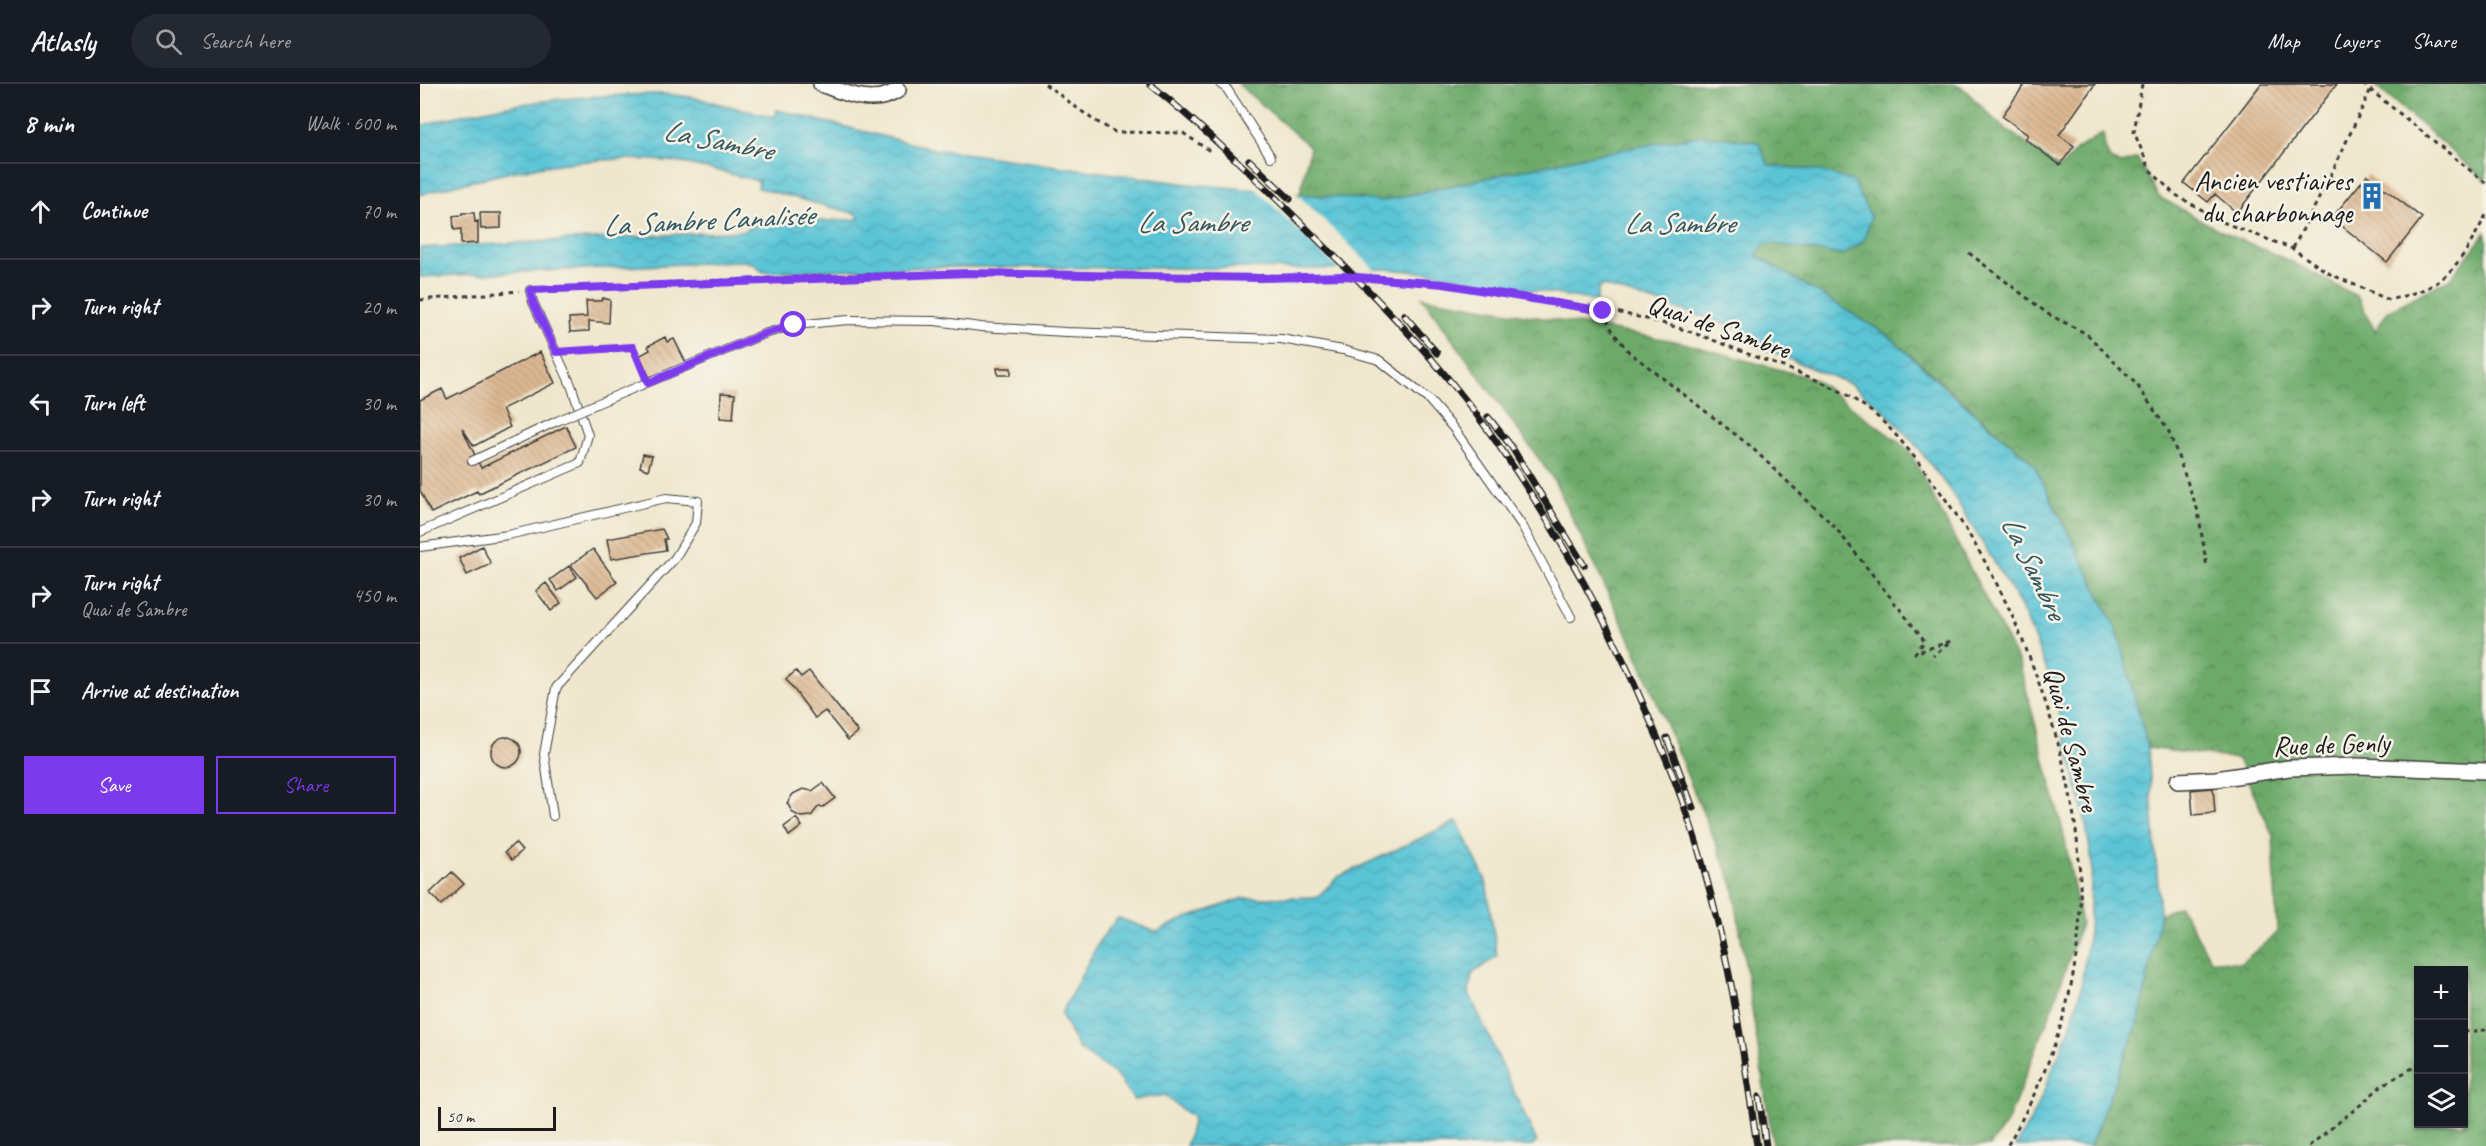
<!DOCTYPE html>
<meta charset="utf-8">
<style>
:root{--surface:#171b24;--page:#242831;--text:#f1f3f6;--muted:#9ea1a6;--line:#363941;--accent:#7c3aed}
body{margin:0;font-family:Caveat,sans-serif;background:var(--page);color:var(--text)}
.controls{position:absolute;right:18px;bottom:18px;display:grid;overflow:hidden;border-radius:0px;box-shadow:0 2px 4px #0004}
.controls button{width:54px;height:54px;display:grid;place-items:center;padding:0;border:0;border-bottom:2px solid var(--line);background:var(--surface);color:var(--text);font:30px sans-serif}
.scale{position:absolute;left:18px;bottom:15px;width:118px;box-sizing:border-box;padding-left:6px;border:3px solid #1c1c1c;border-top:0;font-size:16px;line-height:21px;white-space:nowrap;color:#1c1c1c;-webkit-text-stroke:4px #f7f3e8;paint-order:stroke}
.stop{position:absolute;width:18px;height:18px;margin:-14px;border:4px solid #7c3aed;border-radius:50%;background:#fff}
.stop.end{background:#7c3aed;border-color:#fff;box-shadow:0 2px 6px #0008}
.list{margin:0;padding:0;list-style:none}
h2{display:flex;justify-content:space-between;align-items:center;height:78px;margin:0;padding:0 24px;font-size:26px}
h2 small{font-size:20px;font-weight:400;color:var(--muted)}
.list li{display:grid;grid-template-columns:39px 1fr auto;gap:18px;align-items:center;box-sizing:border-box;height:96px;padding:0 24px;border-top:2px solid var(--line)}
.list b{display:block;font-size:22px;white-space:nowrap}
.list p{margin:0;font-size:20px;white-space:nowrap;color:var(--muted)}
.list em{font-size:20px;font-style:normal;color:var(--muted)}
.actions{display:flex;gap:12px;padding:18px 24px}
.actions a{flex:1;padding:14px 0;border:2px solid var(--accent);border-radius:0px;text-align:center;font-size:21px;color:var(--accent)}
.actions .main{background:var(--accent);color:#fff}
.icon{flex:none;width:33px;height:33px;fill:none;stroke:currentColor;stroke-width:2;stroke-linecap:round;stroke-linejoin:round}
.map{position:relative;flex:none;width:2066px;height:1062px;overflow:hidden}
header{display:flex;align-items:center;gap:36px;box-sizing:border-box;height:84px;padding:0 30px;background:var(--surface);border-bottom:2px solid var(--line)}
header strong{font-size:28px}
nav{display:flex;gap:33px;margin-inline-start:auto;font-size:21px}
.search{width:420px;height:54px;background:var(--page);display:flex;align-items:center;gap:15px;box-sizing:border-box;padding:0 21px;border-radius:33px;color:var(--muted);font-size:22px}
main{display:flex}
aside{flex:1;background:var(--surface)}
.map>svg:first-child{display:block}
</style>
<header>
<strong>Atlasly</strong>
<div class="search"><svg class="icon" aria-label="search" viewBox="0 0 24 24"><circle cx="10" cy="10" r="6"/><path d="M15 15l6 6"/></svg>Search here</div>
<nav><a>Map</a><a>Layers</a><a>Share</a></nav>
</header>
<main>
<aside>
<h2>8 min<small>Walk · 600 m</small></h2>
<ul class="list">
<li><svg class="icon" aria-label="ahead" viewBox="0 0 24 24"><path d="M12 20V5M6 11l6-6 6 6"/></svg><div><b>Continue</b></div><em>70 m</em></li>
<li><svg class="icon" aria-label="right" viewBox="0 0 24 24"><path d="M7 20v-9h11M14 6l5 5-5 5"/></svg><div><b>Turn right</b></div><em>20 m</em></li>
<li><svg class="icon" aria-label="left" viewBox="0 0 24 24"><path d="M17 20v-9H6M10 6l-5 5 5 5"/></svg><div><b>Turn left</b></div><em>30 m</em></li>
<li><svg class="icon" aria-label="right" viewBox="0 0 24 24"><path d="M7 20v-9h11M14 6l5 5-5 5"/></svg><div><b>Turn right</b></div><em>30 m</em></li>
<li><svg class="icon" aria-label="right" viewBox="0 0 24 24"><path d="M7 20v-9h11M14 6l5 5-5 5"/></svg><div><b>Turn right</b><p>Quai de Sambre</p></div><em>450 m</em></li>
<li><svg class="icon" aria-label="arrive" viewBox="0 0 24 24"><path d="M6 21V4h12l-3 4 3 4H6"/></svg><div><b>Arrive at destination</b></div></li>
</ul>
<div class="actions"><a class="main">Save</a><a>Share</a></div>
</aside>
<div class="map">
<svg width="2066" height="1062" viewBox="0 0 2066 1062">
<defs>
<pattern id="forest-crowns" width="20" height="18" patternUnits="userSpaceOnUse" patternTransform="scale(1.5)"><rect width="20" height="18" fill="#6daa6b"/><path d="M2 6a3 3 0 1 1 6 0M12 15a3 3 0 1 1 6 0" fill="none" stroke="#598a57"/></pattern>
<pattern id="water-waves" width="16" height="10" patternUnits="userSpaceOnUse" patternTransform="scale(1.5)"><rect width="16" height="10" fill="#5ac4d6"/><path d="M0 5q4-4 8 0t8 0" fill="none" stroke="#4ea8b7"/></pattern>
<pattern id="building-back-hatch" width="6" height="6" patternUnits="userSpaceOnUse" patternTransform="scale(1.5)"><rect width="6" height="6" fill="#dcb892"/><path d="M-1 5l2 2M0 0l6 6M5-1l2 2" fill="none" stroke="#bc9e7d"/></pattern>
</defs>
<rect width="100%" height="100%" fill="#f7f3e8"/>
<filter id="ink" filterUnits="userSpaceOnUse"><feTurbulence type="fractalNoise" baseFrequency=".0167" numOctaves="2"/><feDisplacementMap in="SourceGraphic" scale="12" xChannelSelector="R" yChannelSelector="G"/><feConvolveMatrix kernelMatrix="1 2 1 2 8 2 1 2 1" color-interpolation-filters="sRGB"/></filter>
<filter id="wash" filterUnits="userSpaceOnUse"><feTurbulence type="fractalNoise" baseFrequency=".008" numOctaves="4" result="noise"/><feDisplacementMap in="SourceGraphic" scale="24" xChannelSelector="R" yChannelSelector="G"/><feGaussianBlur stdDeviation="1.35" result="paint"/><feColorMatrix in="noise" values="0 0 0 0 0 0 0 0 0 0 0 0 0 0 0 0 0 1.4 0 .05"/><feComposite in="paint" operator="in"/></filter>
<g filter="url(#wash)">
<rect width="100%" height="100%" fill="#efe7cd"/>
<path fill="url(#forest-crowns)" stroke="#446344" stroke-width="1.5" fill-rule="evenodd" d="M818,0H1533L1543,4L1577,38L1640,85L1657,65L1683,49L1685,64L1690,75L1701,80L1717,74L1739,113L1801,147L1870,177L1938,213L1955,247L1968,227L2031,194L2066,148V1062H1670L1719,936L1740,830L1760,822L1791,876L1821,879L1857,849L1853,752L1818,675L1728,664L1697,546L1613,379L1469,252L1336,171L1346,159L1422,171L1400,87L1348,81L1282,51L1162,73L962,117L880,110L890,63ZM1998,886H2044V1040H1998Z
M1954,0H2066V97L1970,14Z
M1002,213L1260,258L1394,295L1489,366L1600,581L1643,747L1661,840L1629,933L1587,1039L1570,1062H1353L1313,801L1215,566L1134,396Z"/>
<path fill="url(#water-waves)" stroke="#3b7079" stroke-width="1.5" d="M244,10L271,13L355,33L357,26L514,65L768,100L962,117L1162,73L1282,51L1338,58L1349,81L1400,87L1433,97L1451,133L1443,158L1422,171L1346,159L1336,171L1469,252L1531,309L1613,379L1697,546L1728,664L1740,830L1719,936L1670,1062H1596L1616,1026L1650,943L1660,909L1669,847L1672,778L1664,730L1630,594L1601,522L1532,409L1495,360L1462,324L1430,300L1328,258L1322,245L1184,202L1179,204L1176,217L1012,189L965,185L514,183L343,188L334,180L324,177L0,193V164L324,147L334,141L439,135L437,130L338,104L339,97C310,90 279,81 249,77C182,71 118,80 53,97C35,101 17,105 0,111V42C79,18 161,11 244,10Z
M1037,737L1066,797L1077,872L1052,890L1049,909L1117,1058L1112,1062H766L773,1034L744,1011L714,1016L695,990L658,964L641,930L680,856L698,834L737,848L759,837L823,814L897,813L918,793Z"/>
<path fill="#efe7cd" d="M834,103L874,107L957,188H921Z"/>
<g id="blocks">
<path fill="url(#building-back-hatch)" d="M1605,0H1675L1639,51L1654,62L1640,81L1605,55L1608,51L1582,32Z
M1841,0H1917L1817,129L1795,110L1788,118L1764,99Z
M1947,91L2002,134L1967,178L1912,134Z
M42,129H54L55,138L58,137V159L41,160V145L34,146L33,132L42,131Z
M60,129H81V144L61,145Z
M183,214L190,216L189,239L169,237V247L150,248L149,234L167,233L166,217H181Z
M245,253L247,258L254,255L266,279L231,296L219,272L230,266L228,262Z
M120,268L135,299L82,325L90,343L54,362L42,344L61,384L146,342L156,363L64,407L59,410L57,407L11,429L0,406V316L22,305L27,315Z
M577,284H591V291H578Z
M301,309L315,310L313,335L300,334Z
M223,370L232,372L228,386L220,383Z
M242,445L247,455H244L246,466L191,475L187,455Z
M62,462L71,480L47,491L39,474Z
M173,465L197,498L177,513L151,481Z
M149,482L157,493L138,507L130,496Z
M126,499L141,519L131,527L116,507Z
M376,587L381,593L389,587L438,648L428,656L405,627L395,634L366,595Z
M71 668a15 15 0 1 1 30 0a15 15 0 1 1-30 0Z
M403,699L415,714L403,723L399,722L391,732L381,733L373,729L367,719L373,710L383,705L392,707Z
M1793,704L1795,729L1773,731L1771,706Z
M376,734L382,742L369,752L364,743Z
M95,759L102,767L92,776L85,768Z
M32,788L44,800L21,821L10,809Z"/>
</g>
</g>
<g filter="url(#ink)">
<use href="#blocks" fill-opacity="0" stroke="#3c3a37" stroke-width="1.5"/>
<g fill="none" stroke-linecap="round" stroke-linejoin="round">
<defs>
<path id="lane" d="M800,0L807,5L851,73
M176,320L344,250L374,241L428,236L515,237L561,243L646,248L861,255L923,266L959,276L1009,316L1034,345L1103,443L1151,533
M52,377L137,337
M0,448L160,379L168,351L151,301L113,218L110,206
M0,463L88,451L246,414L278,417L276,439L255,474L136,604L124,670L133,732"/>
<path id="street" d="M401,0C426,9 453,23 478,6
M1758,697L1796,695L1869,684L1938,682L2066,687"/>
</defs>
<use href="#lane" stroke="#3c3a37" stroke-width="10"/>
<use href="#street" stroke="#3c3a37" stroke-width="18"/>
<path stroke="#3c3a37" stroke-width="3" stroke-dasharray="4.5 4.5" stroke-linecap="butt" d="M625,0L672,35L695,48L763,49L790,67
M1722,0L1714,48L1730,86L1754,110L1805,139L1873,165L1910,190L1969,216C1987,211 2010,206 2024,193C2042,177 2055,152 2066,131
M1943,0L2066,99
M1873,164L1908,97L1950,7
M1549,169L1628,230L1667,250L1717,301L1749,348L1778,427L1787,484
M121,205C265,199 410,190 554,189C623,189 692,191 760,192C833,193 905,190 977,195C1013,197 1049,204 1085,209C1144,219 1207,227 1265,246C1289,254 1313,264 1336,273C1376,288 1419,301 1453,329C1475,347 1493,371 1510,394C1562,462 1597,533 1624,614C1679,777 1675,911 1587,1062
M0,216L99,207
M1183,227L1193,248L1209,268L1329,361L1414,442L1505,557L1495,569L1531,557L1513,572
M146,267L213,263L224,289
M2044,948L2066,946
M1889,1062L1944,1018L1962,1001L1998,981"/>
<use href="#lane" stroke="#fff" stroke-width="8"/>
<use href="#street" stroke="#fff" stroke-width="15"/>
<defs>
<path id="rail" d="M730,0C789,48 843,101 897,155C964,221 1031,290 1084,369C1141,453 1190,541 1229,634C1251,684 1271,736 1285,789C1310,878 1324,970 1337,1062
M829,76L870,115
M984,231L1017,269
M1068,333L1091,362L1164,481
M1247,654L1273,724
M1339,1013L1346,1062"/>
</defs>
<use href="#rail" stroke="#1c1c1c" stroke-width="7"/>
<use href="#rail" stroke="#f7f3e8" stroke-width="4.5" stroke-dasharray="14" stroke-linecap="butt"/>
<defs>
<path id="lane-bridge" d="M137,337L176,320"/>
</defs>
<use href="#lane-bridge" stroke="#3c3a37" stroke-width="10" stroke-linecap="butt"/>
<use href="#lane-bridge" stroke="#fff" stroke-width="8"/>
</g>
</g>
<g fill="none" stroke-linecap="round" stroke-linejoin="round" filter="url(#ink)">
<path stroke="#7c3aed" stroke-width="8" d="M374,241L344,250L228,299L213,263L136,268L113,218L110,206L549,189L841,194L924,192L1024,200L1183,227"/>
</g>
<defs>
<symbol id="building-bare" viewBox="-9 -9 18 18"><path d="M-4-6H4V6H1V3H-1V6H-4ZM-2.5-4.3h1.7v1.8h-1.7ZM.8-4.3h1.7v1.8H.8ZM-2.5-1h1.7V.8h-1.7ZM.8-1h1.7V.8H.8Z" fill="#1f6fb2" stroke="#f7f3e8" stroke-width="2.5" paint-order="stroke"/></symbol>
</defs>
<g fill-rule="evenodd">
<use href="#building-bare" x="1933" y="93" width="38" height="38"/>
</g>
<g text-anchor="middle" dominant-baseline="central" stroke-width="5" stroke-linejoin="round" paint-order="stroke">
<g font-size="28" fill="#1c1c1c" stroke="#f7f3e8" text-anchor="end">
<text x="1932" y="96">Ancien vestiaires<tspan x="1932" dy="32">du charbonnage</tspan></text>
</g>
<g font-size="28" fill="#1c1c1c" stroke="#f7f3e8">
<text transform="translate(1299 242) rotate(19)">Quai de Sambre</text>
<text transform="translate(1652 655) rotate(75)">Quai de Sambre</text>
<text transform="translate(1911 660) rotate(-2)">Rue de Genly</text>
</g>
<g font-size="30" font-style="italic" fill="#32575d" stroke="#f7f3e8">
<text transform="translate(298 56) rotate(11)">La Sambre</text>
<text transform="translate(288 136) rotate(-3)">La Sambre Canalisée</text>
<text x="772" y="138">La Sambre</text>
<text x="1259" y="139">La Sambre</text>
<text transform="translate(1614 483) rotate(64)">La Sambre</text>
</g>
</g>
</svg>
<div class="controls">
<button>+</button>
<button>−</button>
<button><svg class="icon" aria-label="layers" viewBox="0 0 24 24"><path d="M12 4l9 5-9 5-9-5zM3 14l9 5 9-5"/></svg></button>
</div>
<div class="scale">50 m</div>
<div class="stop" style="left:374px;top:241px"></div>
<div class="stop end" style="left:1183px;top:227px"></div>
</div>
</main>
